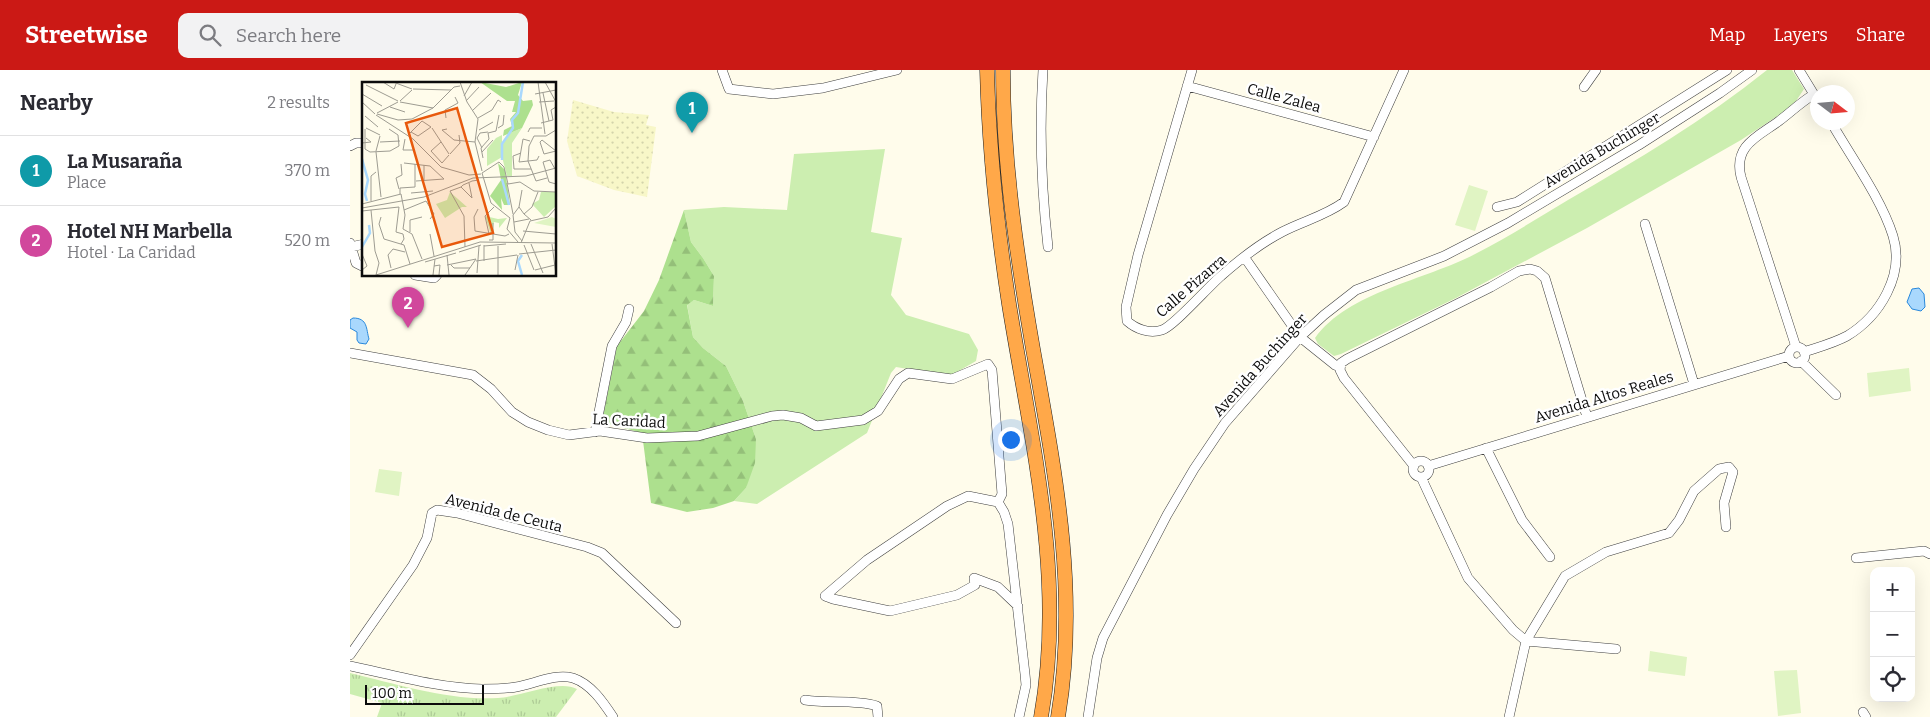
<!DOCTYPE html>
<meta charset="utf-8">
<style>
:root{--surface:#fff;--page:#f2f2f3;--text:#2b2b33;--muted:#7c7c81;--line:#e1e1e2;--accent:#cb1915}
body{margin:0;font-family:Bitter,serif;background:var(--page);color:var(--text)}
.controls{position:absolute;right:15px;bottom:15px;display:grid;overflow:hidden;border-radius:10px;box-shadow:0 5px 20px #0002}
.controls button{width:45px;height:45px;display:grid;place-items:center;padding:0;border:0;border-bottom:1px solid var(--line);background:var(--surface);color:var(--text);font:25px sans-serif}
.compass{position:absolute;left:1460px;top:15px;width:45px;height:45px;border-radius:50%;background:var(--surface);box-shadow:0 5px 20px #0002;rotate:106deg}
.scale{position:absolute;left:15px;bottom:12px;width:119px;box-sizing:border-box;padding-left:5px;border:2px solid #0c0c0c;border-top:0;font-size:14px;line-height:18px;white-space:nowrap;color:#0c0c0c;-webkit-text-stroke:4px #fff;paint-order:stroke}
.you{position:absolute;left:660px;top:369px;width:18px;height:18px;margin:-12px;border:4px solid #fff;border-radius:50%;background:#1a73e8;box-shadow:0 0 0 8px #1a73e833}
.badge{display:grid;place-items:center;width:32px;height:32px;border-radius:50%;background:var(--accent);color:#fff;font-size:16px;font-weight:700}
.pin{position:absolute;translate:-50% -41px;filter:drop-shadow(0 1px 2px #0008)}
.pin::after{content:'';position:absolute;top:26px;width:18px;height:15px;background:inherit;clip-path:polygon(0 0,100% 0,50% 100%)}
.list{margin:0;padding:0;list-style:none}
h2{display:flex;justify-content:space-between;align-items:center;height:65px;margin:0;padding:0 20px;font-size:21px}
h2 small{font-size:16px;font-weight:400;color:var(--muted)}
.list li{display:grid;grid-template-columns:32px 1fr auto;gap:15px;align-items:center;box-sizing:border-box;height:70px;padding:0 20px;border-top:1px solid var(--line)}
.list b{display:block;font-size:19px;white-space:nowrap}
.list p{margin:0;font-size:16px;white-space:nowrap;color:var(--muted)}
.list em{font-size:16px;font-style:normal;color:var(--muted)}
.icon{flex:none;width:28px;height:28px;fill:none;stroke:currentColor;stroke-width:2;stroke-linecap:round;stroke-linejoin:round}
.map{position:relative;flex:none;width:1580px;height:647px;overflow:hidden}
header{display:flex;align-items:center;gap:30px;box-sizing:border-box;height:70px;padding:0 25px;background:var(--accent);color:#fff}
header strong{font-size:24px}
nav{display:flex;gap:28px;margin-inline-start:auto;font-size:18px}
.search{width:350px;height:45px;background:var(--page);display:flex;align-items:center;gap:12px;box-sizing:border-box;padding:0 18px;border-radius:10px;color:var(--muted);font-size:19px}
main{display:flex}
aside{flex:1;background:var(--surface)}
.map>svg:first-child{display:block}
</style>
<header>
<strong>Streetwise</strong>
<div class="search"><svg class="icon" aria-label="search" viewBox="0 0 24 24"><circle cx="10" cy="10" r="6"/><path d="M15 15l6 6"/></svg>Search here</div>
<nav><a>Map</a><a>Layers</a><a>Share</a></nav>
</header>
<main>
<aside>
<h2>Nearby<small>2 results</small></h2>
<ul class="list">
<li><span class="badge" style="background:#0f9aa8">1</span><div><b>La Musaraña</b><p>Place</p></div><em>370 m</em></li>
<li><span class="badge" style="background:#d1479c">2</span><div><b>Hotel NH Marbella</b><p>Hotel · La Caridad</p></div><em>520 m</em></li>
</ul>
</aside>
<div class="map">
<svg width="1580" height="647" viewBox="0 0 1580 647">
<defs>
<pattern id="farmland-dots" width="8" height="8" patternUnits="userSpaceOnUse" patternTransform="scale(1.25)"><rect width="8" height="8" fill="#f8f7c8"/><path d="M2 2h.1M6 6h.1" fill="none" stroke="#d3d3ab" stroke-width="1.8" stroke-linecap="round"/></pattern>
<pattern id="forest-firs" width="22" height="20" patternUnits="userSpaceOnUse" patternTransform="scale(1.25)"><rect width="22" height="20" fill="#ade08e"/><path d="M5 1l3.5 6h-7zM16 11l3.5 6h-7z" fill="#94bf79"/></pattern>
<pattern id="park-tufts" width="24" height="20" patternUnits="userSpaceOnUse" patternTransform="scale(1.25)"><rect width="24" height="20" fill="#cceeb0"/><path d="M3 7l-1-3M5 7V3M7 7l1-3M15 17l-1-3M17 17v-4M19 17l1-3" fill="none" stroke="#aecb96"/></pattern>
</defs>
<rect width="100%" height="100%" fill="#fffceb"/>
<path fill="url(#farmland-dots)" d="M223,30L264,42L299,45L296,55L306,57L297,127L264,120L227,106L217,71Z"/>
<path fill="#cceeb0" d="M1417,0H1442L1454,19L1446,31L1432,43L1391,70L1237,158L1106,228L991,284L984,286L968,274L965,268C999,221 1077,210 1127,183C1158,167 1188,148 1218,130C1287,90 1355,50 1417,0Z
M535,79L521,162L552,168L541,225L556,245L619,264L628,280L626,291L600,306L546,297L541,303L517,363L407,434L384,431L396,418L406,369L393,331L376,296L353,278L343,267L337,234L344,230L363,236L364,206L353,188L341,172L334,140L374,137L437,140L444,84Z"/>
<path fill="url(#forest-firs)" d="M334,140L341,172L353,188L364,206L363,236L344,230L337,235L343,267L353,278L376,296L393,331L406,369L405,393L396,418L384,431L363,438L337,442L301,433L292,363L252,352L267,276L294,241L309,210Z"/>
<path fill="url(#park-tufts)" d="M0,603C46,614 100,631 148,628C169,627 209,609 227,619L206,647H27L32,633L0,624Z"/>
<path fill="#e0f4c3" d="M1119,115L1138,121L1125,161L1105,155Z
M1559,298L1561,321L1519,327L1517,303Z
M29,399L52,402L49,426L25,422Z
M1300,581L1337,587L1335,606L1298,601Z
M1447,600L1451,643L1428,646L1424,601Z"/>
<path fill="#a9d8fd" stroke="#2888dc" d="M1569,218L1574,224L1575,237L1571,241L1562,239L1557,232L1562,219Z
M3,248C18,248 16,259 19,269L16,274L9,273L7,270V262L0,258V250Z"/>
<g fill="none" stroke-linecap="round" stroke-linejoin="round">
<defs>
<path id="minor" d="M372,0L379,19L423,24L473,18L547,0
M693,0C689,62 691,115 698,177
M842,0L788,185L776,237L777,251C786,259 799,264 812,260C824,256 858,217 871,206C889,190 911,173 932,162C953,151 975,146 994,132L1054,0
M1449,0L1468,31
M837,16L1024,67
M1234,17L1246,0
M0,76L6,73H14
M1147,137L1167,132L1377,0
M1295,154L1344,314
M0,173L6,193L14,197
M1,177L14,174
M895,188L950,267L985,295L990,297
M65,205L84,208L87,205
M1446,277L1391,107C1383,75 1409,66 1429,51C1441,42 1451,32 1463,25
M1439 285a8 8 0 1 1 16 0a8 8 0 1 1-16 0Z
M1454,282C1469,277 1484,273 1497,266C1530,246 1555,205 1543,166C1531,128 1501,87 1481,52
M0,283L123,305L141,319L162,342L178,352L198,360L219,365L250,361L297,368L348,366L422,346L433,345L451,348L466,356L513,350L528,341L549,309L558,303L602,309L638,294L642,300L652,424L648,432
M1451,291L1486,325
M245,362L262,276L276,252L279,239
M1136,378L1172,450L1200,487
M1063 399a8 8 0 1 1 16 0a8 8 0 1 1-16 0Z
M1064,396L994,308L990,300L991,293L997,289L1141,217L1169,201L1180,199L1187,201L1195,208L1237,347
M1078,396L1439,286
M1071,407L1118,508L1163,560L1176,571L1266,579
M1506,488L1574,481L1580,484
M668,536L648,517L624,508L625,515L607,525L540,541L483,529L475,526L517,490L597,436L618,426L648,432L654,442L658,454L675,604L676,615L669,647
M0,585L63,495L77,468L82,443L87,440L107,443L237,477L252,483L326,553
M0,596C43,605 88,618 132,619C143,619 155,619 166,617C184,614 205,603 223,608C241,614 253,632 263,647
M455,630C479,634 504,629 527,636L528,647
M1513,642L1516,647
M738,647L747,588L753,568L817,445L844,399L875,353L950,267L974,245L1006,220L1094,186L1158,153L1289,75L1370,23L1402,0
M1159,647L1176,571L1215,506L1256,482L1319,463L1329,450L1344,421L1369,399L1379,397L1383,402L1374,433L1376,457"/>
<path id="highway" d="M637,0C639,79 647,156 659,234C681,371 716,507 691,647
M653,0C653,93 667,187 683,279C705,402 729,522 708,647"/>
</defs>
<use href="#minor" stroke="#3f3f3f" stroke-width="10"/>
<use href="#highway" stroke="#1d1d1d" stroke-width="15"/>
<use href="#minor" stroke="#fff" stroke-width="9"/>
<use href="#highway" stroke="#ffa849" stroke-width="14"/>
</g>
<g text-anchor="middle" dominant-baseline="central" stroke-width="5" stroke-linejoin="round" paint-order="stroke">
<g font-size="15" fill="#0c0c0c" stroke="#fff">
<text transform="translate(934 28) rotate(15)">Calle Zalea</text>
<text transform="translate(1252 80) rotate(-31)">Avenida Buchinger</text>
<text transform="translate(841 216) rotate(-41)">Calle Pizarra</text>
<text transform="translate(910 295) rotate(-48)">Avenida Buchinger</text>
<text transform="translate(1254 327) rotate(-17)">Avenida Altos Reales</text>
<text transform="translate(279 351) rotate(3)">La Caridad</text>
<text transform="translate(154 443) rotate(14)">Avenida de Ceuta</text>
</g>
</g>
<g transform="translate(12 12)">
<rect width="194" height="194" fill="#fffceb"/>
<path d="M160,46L150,61V94H145L140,75L125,84V67L134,56L140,53V64L146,52ZM88,110L105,125H100L83,136L74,122L85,118Z" fill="#cceeb0"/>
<path d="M118,0L144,5L160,0L156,13L161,19L170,18L171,23L160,46L141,54L142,48L150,44L148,37L154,30H150L153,19H145ZM136,81L143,88L148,123H142L139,116L140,128L128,114L139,98Z" fill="#ade08e"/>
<path d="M179,110H193L194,114V124L182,135L170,122L177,118ZM123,134L136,137L145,136L137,146V141L132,140L129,152Z" fill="#cceeb0"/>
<path d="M190,135L194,137V145L172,141Z" fill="#e0f4c3"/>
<path fill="none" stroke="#a9d8fd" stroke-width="2.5" d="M0,77L6,98L3,112L5,119M140,78V62L151,46L150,38L156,31L161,0M140,97L147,123M0,165L8,151L7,143M160,193L156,179L160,173"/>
<path fill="none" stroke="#9e9c92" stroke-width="1" d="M21,0L32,7L34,2M31,0L50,7M98,0L105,20L116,37L113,60L120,89M176,0L183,52M183,0L194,20M4,3L36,19M51,7L89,8M181,11L187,39M0,12L20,24M173,12L194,8M102,14L110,0M38,19L50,8M104,19L117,5M0,20L13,32M38,20L71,26M177,20L192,19M28,25L43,30M110,29L129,11M15,31L36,20M15,32L36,38L50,37L71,26L92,5L98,4M14,33L51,57L79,85L107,93L119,92M3,34L16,45M84,36L83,28L96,21L93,15M116,36L130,28L136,18L139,20M179,41L191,38L189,28L194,25M4,46L18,53M70,46L87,72M136,46L141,43L142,33M3,47V67L8,70L28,69L37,64L36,53L27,47M85,47L80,48L92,58L113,60M117,48L131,40M49,50L56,54L69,45M166,50L168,46H180M46,53L60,39L69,45M43,57L41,68H53M180,58L178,60L182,72L194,69M180,58L194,69M168,59L161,57L157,80L175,78L177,74M18,60L38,59M79,60L69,69L80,81L87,73M0,61L9,60L4,56M120,66L115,56L118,51L126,50M14,69L18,54M14,70L19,115M120,70L131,58M159,71L151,74L152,87H169M88,72L98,61L97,53M121,76L119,66L127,57L126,51L134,49L137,33M42,81L68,84L82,97L54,99M62,83V99M193,87L188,78L181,80L187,100L194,102M185,96L174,99L166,79L167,64L172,54H184L194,48M107,101L110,116L99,105L101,103L108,100L110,99L117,98M145,101L151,132M99,105L88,109L102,134L103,165M37,107L34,96L40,93L39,82M160,108L157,125L162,132M49,111L71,109M38,112V106L53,105V82M9,119V94L14,90M0,122L39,112L43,133L41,147L50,152L60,177M157,125L151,133L153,150L160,159M0,126L62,115L111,96L164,94L194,86M116,127L112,135L113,149L143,154L147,152M9,128L37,125L34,150L41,152L42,157L39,162M42,128L64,119L72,132L68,137M0,129L9,128L13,169L17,181L14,193M19,135L17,142L22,157L42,163L48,182M169,138L162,132L170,125L176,110M152,140L167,137M161,149L194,152M48,150V138L60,135M68,152L72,174M127,152L123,134L132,125M127,158H131V141M156,160L145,147L148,136L129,121L120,91L137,80L142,85L146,102L158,100L172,109L194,110M159,161L168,139L186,135L194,126M169,162L181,191M190,162L194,193M162,163L172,188M122,164L144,162M97,170L119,163M0,172L5,184L0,188M157,172L194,168M85,173L87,193M114,179L155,173M122,179V163M63,180L94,171M85,183L114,177M89,183L92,186H108M72,184L78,183L77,193M29,186L26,173L31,167L43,170M153,188L156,173M173,188L193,183M115,191L117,164M14,193L118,160L194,161M71,193L73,177M103,193L114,177M136,193V164"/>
<path fill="#e8590c" fill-opacity="0.15" stroke="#e8590c" stroke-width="2.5" d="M95,26L131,151L80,165L44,41Z"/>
<rect width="194" height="194" fill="none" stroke="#0c0c0c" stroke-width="2.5"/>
</g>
</svg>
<div class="controls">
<button>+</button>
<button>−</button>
<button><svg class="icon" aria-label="locate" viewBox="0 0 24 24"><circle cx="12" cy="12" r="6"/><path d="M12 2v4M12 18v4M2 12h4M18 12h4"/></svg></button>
</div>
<svg class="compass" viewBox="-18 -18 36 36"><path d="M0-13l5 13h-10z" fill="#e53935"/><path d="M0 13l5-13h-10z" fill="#7c7c81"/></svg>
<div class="scale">100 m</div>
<div class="you"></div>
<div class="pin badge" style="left:342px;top:63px;background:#0f9aa8">1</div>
<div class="pin badge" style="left:58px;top:258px;background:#d1479c">2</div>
</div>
</main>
